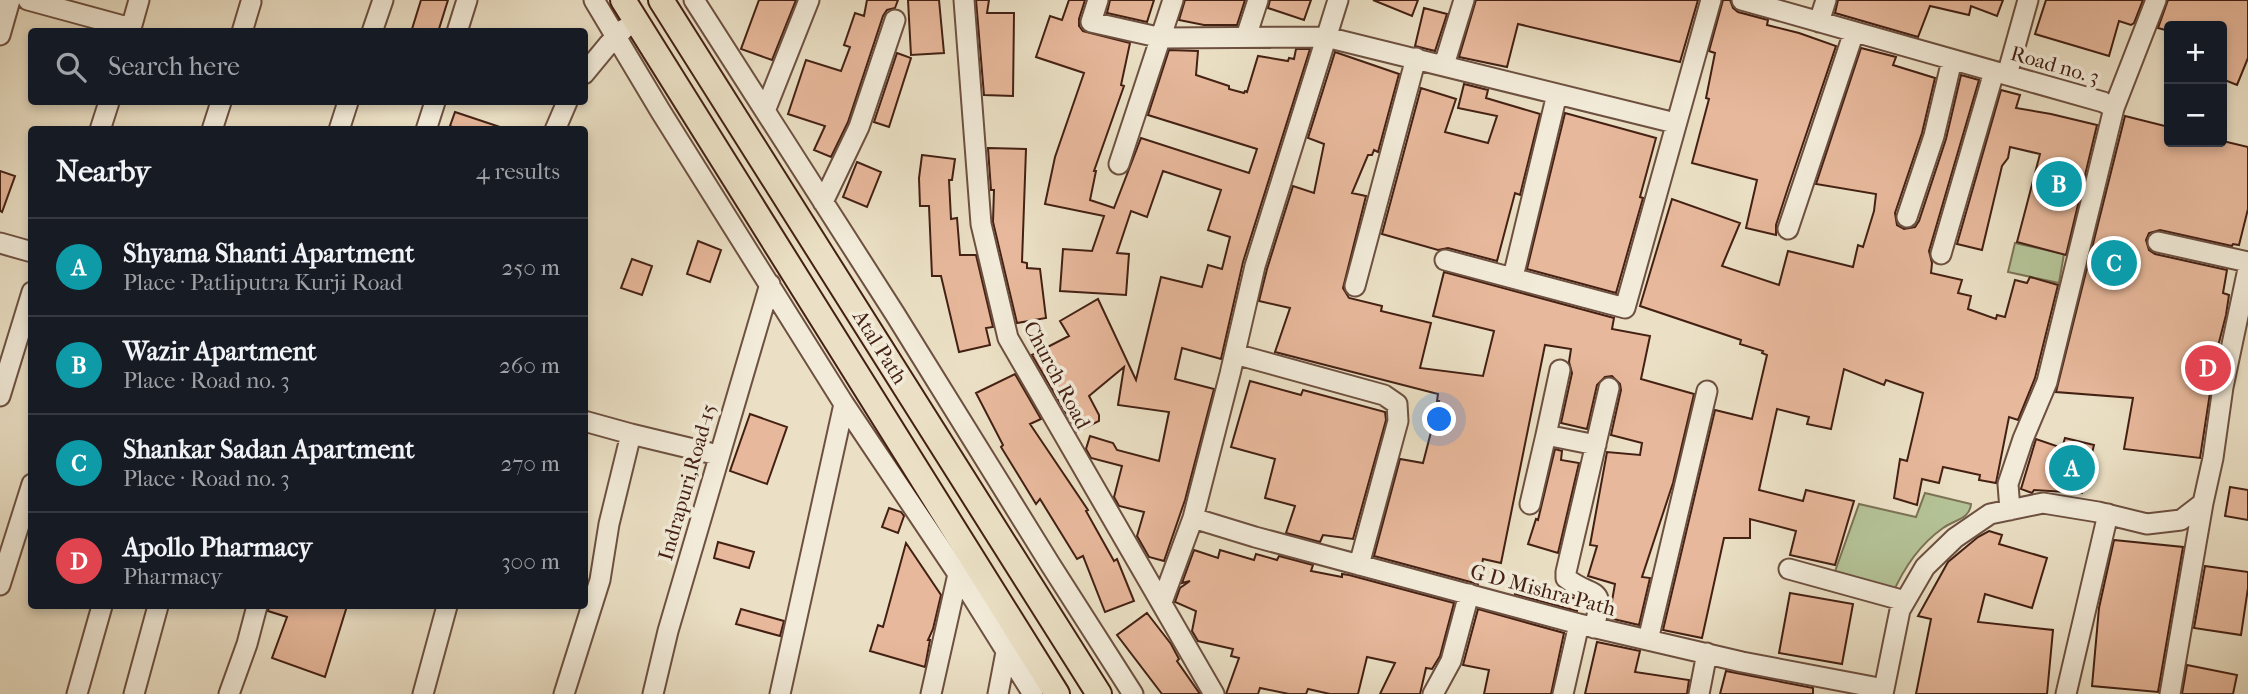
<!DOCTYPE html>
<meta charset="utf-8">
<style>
:root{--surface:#171b24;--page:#20242c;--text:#f1f3f6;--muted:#9ea1a6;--line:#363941;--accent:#1a73e8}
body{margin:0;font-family:"IM FELL French Canon",serif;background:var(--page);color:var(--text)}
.controls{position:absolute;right:21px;top:21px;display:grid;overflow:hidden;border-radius:7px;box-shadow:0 4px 10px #0003}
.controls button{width:63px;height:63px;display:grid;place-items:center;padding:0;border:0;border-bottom:2px solid var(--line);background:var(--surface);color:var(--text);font:35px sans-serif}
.you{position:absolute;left:1440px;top:420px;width:24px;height:24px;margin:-18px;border:5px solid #fff;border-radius:50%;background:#1a73e8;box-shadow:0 0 0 10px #1a73e833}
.badge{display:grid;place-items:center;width:46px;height:46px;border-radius:50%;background:var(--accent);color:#fff;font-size:23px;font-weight:700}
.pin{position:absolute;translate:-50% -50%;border:4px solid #fff;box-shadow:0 2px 7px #0006}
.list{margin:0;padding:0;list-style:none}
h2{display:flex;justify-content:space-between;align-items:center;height:91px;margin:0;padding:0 28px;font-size:30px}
h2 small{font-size:23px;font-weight:400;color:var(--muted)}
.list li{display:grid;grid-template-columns:46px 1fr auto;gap:21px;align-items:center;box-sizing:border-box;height:98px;padding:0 28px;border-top:2px solid var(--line)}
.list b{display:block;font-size:26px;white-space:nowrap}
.list p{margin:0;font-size:23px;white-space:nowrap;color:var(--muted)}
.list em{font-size:23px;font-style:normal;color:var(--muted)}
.icon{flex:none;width:38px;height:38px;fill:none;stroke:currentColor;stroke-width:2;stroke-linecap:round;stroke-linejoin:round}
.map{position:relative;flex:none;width:2248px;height:694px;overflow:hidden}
.search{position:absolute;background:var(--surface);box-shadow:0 4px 10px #0003;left:28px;top:28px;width:560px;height:77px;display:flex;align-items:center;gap:18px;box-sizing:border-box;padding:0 24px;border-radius:7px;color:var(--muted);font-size:26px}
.panel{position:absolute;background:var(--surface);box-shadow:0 4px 10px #0003;left:28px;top:126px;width:560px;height:483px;border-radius:7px}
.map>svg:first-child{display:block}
</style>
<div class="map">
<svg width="2248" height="694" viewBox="0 0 2248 694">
<rect width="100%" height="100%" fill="#ebe0c5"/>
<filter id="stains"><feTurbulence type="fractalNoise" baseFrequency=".00286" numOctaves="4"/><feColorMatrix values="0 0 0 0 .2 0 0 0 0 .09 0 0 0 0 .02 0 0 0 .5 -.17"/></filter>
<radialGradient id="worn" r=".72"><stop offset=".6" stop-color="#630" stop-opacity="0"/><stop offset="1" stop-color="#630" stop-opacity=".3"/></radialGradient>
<path fill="#b4c397" stroke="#7c7255" stroke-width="2" d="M2015,243L2064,254L2059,283L2008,272Z
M1925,493L1971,504C1970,519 1954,520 1943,528C1919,545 1904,567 1892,595L1833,577L1859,504L1916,517Z"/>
<path fill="#e7b89b" stroke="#432013" stroke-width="2" d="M421,0H448L438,32H421L412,29Z
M759,0H796L772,60L741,49Z
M867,0H898L895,8L887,10L883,16L848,122L831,157L814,150L825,126L788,114L806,60L841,71L850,47L844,45L855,13L864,16Z
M908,0H939L944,53L911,55Z
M976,0H989L987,13H1014L1013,96L984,95Z
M1069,0H1085L1079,19V26L1083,31L1130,43L1121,85L1124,86L1094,171H1096L1090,200L1114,208L1141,138L1249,173L1257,149L1148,115L1169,50L1198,51L1196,75L1229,86V89L1244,93L1245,91L1247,92L1258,56L1288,61L1289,58L1294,59L1296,49H1310L1243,262L1221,359L1182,348L1175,379L1214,389L1185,500L1164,561L1149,557L1137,536L1144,512L1119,506L1114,497L1122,466L1091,458L1086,449L1090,436L1113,443L1117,450L1159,461L1169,412L1118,405L1124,367L1089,396L1099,415V421L1077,432L1032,355L1069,336L1060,321L1098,299L1136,380L1161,277L1202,287L1208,265L1222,269L1230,237L1208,230L1221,190L1163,171L1147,217L1131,211L1117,253L1129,254L1126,295L1060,291L1063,249L1092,251L1104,216L1045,204L1055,157L1084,73L1036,57L1050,16L1062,20Z
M1110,0H1154L1147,22L1107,13Z
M1185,0H1245L1237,25H1204L1179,20Z
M1270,0H1311L1304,20L1268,8Z
M1373,0H1418L1412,16Z
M1476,0H1698L1680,62L1518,24L1507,67L1459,57Z
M1723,0H1730L1733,8L1738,12L1768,20L1767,25L1799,33L1836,46L1788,188L1776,225V235L1746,228L1757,180L1692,163L1709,99L1706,98L1715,53L1709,51Z
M1838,0H2003L1997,16L1971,6L1969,15L1930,6L1918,37L1835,13Z
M2046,0H2143L2134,23L2131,25L2119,21L2109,56L2035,34Z
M2168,0H2248V58L2237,85L2222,79V26H2169V31L2158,28Z
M1424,8L1447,14L1435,51L1415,46Z
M1861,48L1896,57L1893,65L1935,78L1922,133L1895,213L1897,225L1904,229L1915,227L1919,221L1946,139L1961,75L1979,80L1929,251L1932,263L1931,273L1962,280L1958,293L1971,296L1968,309L1996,319L1997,315L2005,317L2015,280L2027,283L2030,277L2058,285L2035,378L2018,420L2009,417L1996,483L1979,480L1980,475L1943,467L1939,483L1922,479L1917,505L1894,498L1900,459L1907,461L1923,393L1886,380L1884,385L1844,369L1831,429L1807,424L1809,417L1777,409L1759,490L1803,501L1806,490L1854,501L1835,565L1790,555L1796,531L1750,519V538H1724L1702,638L1663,630L1715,410L1752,419L1767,355L1762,353L1763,351L1740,344L1741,340L1640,306L1672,199L1740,223L1722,266L1779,285L1788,251L1853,267L1858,245L1863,247L1874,211L1876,194L1816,184Z
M1335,52L1399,74L1378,152L1374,150L1372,155H1368L1352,193L1366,196L1343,288L1349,298L1382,306L1381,311L1431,323L1420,368L1483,376L1494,331L1433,316L1444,272L1614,318L1612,329L1650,336L1641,379L1694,394L1673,483L1642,577L1650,578L1639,625L1609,618L1615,584L1588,576L1597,546L1590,545L1607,452L1640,455L1642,443L1611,435L1621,390L1620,384L1612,376L1605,377L1597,385L1587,429L1561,423L1572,373L1569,362L1571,349L1545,345L1501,563L1483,559L1478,584L1374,556L1400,459L1423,463L1439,401H1437L1438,394L1275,352L1290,308L1259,301L1267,269L1293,186L1314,193L1324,144L1308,138Z
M897,53L911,58L889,127L874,122Z
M1464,84L1488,90L1486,98L1540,114L1520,195L1515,193L1497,261L1448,248L1438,250L1382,234L1421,88L1456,99L1445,132L1488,143L1497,116L1458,108Z
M2001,90L2020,95L2016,108L2051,114L2097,125L2066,255L2017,242L2040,154L2010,147L2008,158L2002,166L1982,250L1957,244Z
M455,112L500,127V130H460L450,126Z
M1565,113L1656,138L1640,197L1643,198L1616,293L1527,269Z
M2125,116L2169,127V142H2227L2248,147V209L2239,245L2233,244L2232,246L2160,230L2149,233L2146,240L2149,250L2155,254L2227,270L2223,293L2229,295L2226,315L2216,354L2200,458L2124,449L2133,398L2056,392Z
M988,148L1026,149L1022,262L1027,263V268L1040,269L1046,318L1017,323L993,222L994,190H991Z
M922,155L955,159L952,180H949L951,219L957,218L960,255H976L993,327L986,328L990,345L959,352L941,276H932L929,206H920L919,178Z
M857,162L881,172L867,207L843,197Z
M0,171L15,176L2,212L0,211Z
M698,241L721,250L710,282L687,274Z
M632,259L652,266L642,295L621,288Z
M1015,374L1041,419L1030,424L1088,510L1086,511L1114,561L1117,559L1134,601L1105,612L1083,556L1077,559L1040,499L1036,504L1001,447L1003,445L976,393Z
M1250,381L1301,395L1303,390L1385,412L1386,420L1353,539L1323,535L1320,542L1286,533L1295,506L1265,498L1275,459L1231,447Z
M750,414L787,427L767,484L730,471Z
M2065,438L2094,445L2082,493L2034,490L2032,493L2021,489L2036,439L2062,448Z
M1555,449L1562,451L1561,460L1579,463L1558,553L1528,544L1536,519L1538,520Z
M2230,487L2248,490V520L2225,516Z
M889,508L901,512L904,516L898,533L882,527Z
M1989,531L2002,535L1999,544L2047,558L2032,608L1985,594L1978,622L2053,630L2047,694H1916L1931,619L1918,616L1948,562L1978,537Z
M2114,540L2183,547L2158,692L2092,686L2099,608Z
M718,542L754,552L749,568L714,558Z
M906,543L941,595L933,629L928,640H930L925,667L870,651L878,625L883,627Z
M1194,550L1218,558L1220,550L1254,560L1256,554L1277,560L1279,556L1313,565L1311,571L1342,577V574L1349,575L1454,603L1440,656L1432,669L1426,668L1420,694H1380L1395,663L1367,657L1358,694H1330L1308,689L1306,694H1289L1260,688L1258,694H1226L1239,658L1231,656L1233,649L1198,641L1192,631L1196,611L1175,602L1180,588L1190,581L1182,583Z
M2205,566L2248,572V588L2241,635L2194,628Z
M1519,581L1580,600L1577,611L1515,594Z
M1790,593L1853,604L1842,664L1779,653Z
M269,606H347L325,677L272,658L287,617L268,611Z
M741,609L784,621L780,636L736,624Z
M1478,609L1564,633L1551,694H1484L1489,670L1463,665Z
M1147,613L1171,644L1179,659L1177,661L1200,694H1162L1117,635Z
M1597,642L1640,651L1635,672L1689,680L1687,694H1585Z
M2187,665L2237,675L2233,694H2182Z
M1726,671L1813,688V694H1720Z"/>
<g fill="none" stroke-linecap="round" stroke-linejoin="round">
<defs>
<path id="minor" d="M28,0L131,28
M594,0L661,112L844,404L958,574L1033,694
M694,0L895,314L1050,564L1133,694
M964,0L981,224L1008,338L1214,694
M1098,0L1091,22L1162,38L1326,37L1675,123
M1742,0L2103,102L2114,108L2047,382L2023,439L2008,484L2010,510
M1819,22L1826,0
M130,32L139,0
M242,32L251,2
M372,32L383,0
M457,32L467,0
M0,35L10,0
M1246,37L1258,0
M1444,65L1464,0
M584,74L608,45L624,29
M2007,75L2028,0
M2114,108L2156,0
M765,111L809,0
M100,130L109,102
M212,130L221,102
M339,130L348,102
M426,130L435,102
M555,130L567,102
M1119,164L1173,0
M823,202L859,127L895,20
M1907,217L1934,136L1952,60
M1788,229L1854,32
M2158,242L2248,262
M0,243L32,252
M1941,254L1994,72
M1445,260L1625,308L1711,0
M1513,277L1557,94
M1355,286L1416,58
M1235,354L1384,395L1397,404L1398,421L1359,565
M0,396L32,292
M631,434L718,455
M1546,435L1560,370
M1530,504L1546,435L1596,445
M1193,518L1255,537L1579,624L1742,662L1884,689
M1789,569L1905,601
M0,585L32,484
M1162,602L1193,518L1230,374L1255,266L1338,0
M1594,628C1606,583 1594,600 1566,578V572L1609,388
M1648,640L1707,391
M77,694L102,606
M134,694L158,606
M229,694L247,644L257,606
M423,694L447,606
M564,694L600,580L609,524L631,434L584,421
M653,694L668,631L770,284
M780,694L844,404
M931,694L958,574
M998,694L1006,652
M1433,694L1451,661L1469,594
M1563,694L1579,624
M1699,694L1707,653
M1883,694L1900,610L1925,567L1955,538L1990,514L2043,503L2098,512L2147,524L2181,520L2203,503L2213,458L2223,387L2248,269
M2066,694L2108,514
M2170,694L2203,503"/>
<path id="major" d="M623,0L1057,694
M661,0L1099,694"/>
</defs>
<use href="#minor" stroke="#6d5040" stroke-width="23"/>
<use href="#major" stroke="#432013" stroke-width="28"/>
<use href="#minor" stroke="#f2ebd9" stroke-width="19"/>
<use href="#major" stroke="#ebe0c5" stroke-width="24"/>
</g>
<g text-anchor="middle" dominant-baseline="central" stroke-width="7" stroke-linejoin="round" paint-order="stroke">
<g font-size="21" fill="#432013" stroke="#f2ebd9">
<text transform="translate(2055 65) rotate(16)">Road no. 3</text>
<text transform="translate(880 347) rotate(58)">Atal Path</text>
<text transform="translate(1057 375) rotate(62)">Church Road</text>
<text transform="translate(687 482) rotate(-74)">Indrapuri,Road-15</text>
<text transform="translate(1543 590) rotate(15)">G D Mishra Path</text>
</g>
</g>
<rect width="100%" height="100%" filter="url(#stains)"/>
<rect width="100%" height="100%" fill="url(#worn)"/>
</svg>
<div class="controls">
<button>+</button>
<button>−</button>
</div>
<div class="you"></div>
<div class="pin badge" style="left:2072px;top:468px;background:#0f9aa8">A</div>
<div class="pin badge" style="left:2059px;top:184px;background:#0f9aa8">B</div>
<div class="pin badge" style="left:2114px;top:263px;background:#0f9aa8">C</div>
<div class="pin badge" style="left:2208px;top:368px;background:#e0444e">D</div>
<div class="search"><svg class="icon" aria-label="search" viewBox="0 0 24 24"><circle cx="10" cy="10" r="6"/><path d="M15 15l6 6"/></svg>Search here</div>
<section class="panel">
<h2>Nearby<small>4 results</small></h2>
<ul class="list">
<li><span class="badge" style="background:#0f9aa8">A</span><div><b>Shyama Shanti Apartment</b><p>Place · Patliputra Kurji Road</p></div><em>250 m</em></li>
<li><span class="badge" style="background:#0f9aa8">B</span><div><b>Wazir Apartment</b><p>Place · Road no. 3</p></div><em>260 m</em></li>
<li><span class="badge" style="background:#0f9aa8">C</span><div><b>Shankar Sadan Apartment</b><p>Place · Road no. 3</p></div><em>270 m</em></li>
<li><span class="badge" style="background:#e0444e">D</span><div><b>Apollo Pharmacy</b><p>Pharmacy</p></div><em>300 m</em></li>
</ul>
</section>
</div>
